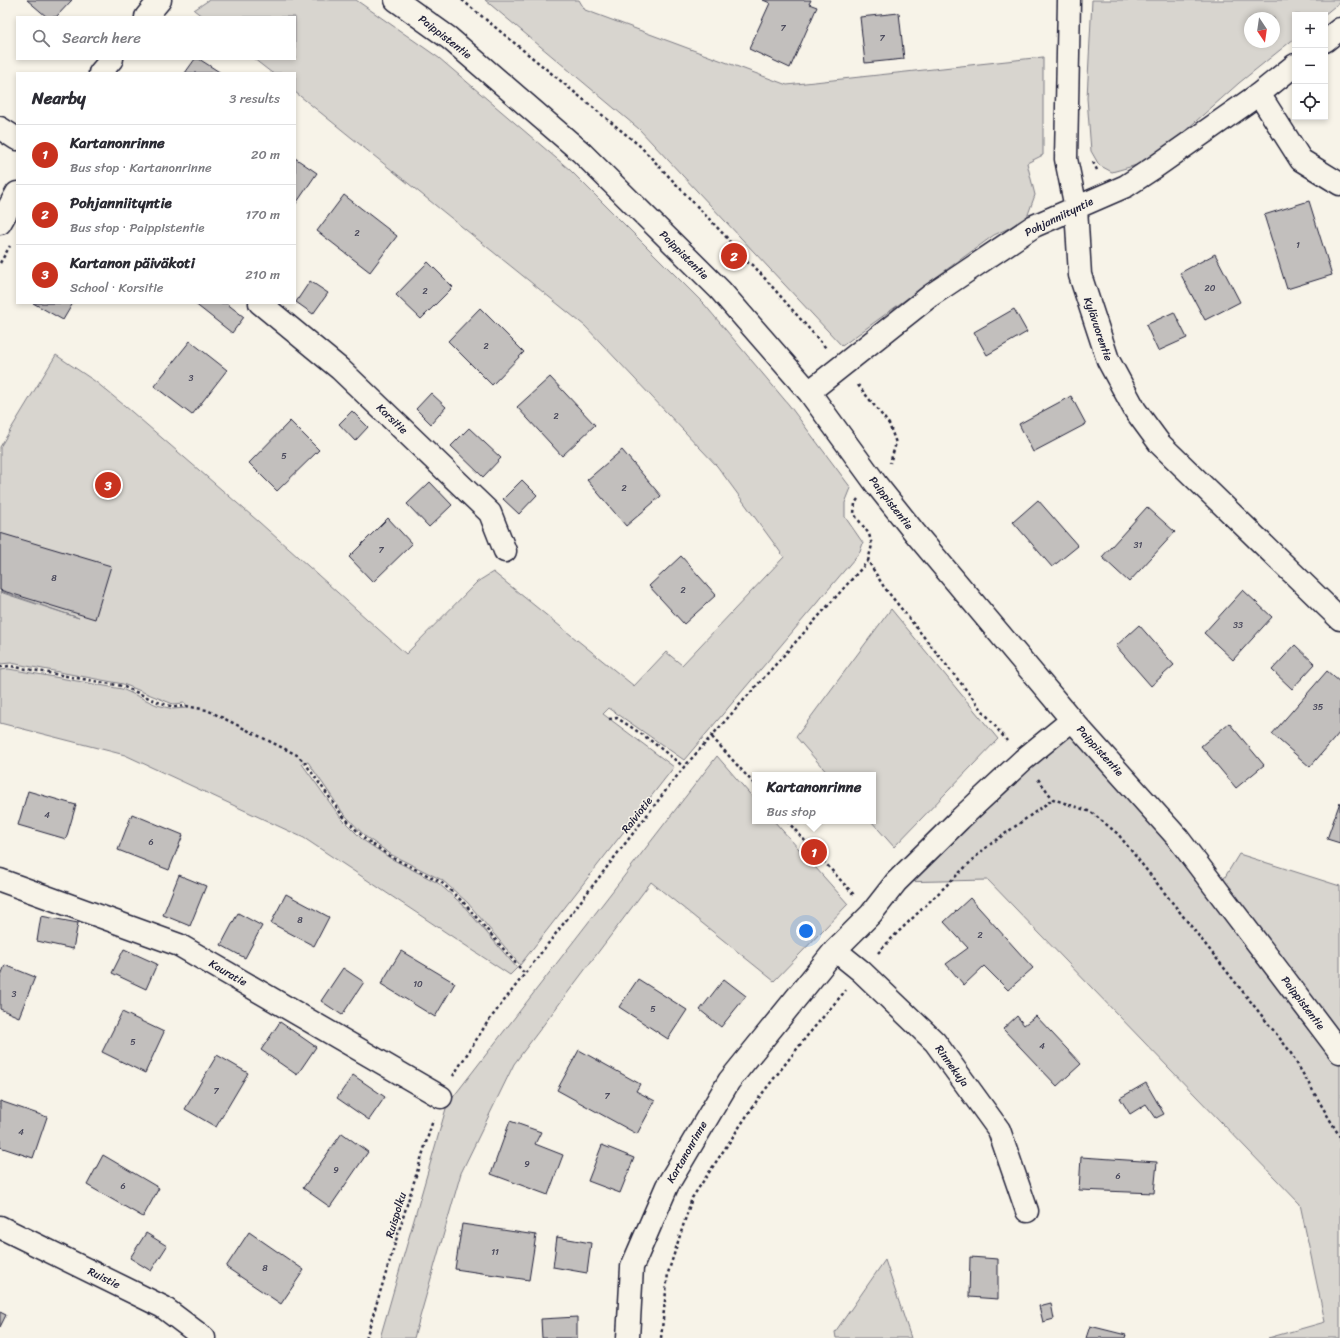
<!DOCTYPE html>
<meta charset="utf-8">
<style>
:root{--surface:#fff;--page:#f7f7f7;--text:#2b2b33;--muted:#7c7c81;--line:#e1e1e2;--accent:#c8321e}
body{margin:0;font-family:Sriracha,sans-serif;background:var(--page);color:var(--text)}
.controls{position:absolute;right:12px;top:12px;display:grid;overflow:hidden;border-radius:0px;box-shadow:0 2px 6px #0003}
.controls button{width:36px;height:36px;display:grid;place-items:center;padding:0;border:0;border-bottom:1px solid var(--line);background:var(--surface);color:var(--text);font:20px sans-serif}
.compass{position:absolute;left:1244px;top:12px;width:36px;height:36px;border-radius:50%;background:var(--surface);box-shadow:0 2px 6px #0003;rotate:167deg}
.you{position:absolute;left:806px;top:931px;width:14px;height:14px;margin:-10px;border:3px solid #fff;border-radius:50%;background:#1a73e8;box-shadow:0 0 0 6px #1a73e833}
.badge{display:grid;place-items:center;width:26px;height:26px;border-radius:50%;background:var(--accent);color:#fff;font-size:13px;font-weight:700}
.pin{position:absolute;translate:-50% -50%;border:2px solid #fff;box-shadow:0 1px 4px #0006}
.popup{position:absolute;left:752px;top:772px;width:124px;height:52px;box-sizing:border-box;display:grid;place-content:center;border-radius:0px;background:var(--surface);filter:drop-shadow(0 1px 3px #0005);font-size:13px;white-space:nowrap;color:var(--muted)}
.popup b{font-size:15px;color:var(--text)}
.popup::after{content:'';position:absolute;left:50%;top:100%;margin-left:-8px;border:8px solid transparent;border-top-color:var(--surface)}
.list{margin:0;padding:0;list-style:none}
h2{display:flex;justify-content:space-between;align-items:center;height:52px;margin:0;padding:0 16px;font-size:17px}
h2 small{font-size:13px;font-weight:400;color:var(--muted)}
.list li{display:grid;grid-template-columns:26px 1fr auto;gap:12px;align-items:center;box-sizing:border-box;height:60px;padding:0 16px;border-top:1px solid var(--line)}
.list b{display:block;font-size:15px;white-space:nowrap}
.list p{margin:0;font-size:13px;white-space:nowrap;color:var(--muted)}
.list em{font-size:13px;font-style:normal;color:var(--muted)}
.icon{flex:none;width:22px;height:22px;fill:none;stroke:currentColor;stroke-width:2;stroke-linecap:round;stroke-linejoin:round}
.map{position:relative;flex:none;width:1340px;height:1338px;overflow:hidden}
.search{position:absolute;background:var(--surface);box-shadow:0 2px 6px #0003;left:16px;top:16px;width:280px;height:44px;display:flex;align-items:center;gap:10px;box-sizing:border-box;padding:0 14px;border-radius:0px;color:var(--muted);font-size:15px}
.panel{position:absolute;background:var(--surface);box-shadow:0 2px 6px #0003;left:16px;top:72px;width:280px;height:232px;border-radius:0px}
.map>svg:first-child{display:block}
</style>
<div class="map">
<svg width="1340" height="1338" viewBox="0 0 1340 1338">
<rect width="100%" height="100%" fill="#f7f3e8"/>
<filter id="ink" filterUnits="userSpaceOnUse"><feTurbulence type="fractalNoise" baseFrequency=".025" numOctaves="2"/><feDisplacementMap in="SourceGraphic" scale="8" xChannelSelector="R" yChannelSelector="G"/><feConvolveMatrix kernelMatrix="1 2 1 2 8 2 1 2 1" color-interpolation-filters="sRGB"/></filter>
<g filter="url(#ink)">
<path fill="#d8d5cf" stroke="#7d7c85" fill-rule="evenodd" d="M209,0H356L439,58L570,170L704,304L789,405L851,488L845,503V517L863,543L860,552L684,760L609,708L603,714L674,767L520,965L467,902L442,880L392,855L366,837L343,813L308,762L302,764L341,818L363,840L390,858L438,883L463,905L517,968L510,975L304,838L125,755L0,723V670L9,669L122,689L157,705L173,709L187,708L185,703L173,704L123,684L11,663L0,664V592L79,618L0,591V447L56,355L96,382L125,406L259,522L406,654L477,582L493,572L634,686L666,652L682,665L784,557L717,466L585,326L295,92V73H272L254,59H295V17H203L194,10Z
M485,0H579L585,10L787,85L1043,57V155L1027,163L1035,195L1026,220L994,235L842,346L639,129Z
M1092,0H1340V2L1324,15H1295V38L1239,83L1151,161L1112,172L1099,165L1091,151L1087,98ZM1250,18H1274V42H1250Z
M891,609L998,739L894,847L871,821H873V775H829L796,737Z
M1072,720L1217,890L1239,854L1340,886V1338H1268L1325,1322L1300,1204L988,880L896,882Z
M717,756L755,800V821H774L848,904L774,981L651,882L514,1064L461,1173L414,1338H380L447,1105Z
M885,1260L911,1338H836L835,1332Z"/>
<path fill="#c2bfbd" stroke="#22223b" d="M27,0H72L56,17H47Z
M763,0H811L809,4L817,7L790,68L749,49L770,3Z
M899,13L904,59L865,63L860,17Z
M195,59H199L221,73H185Z
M295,158L317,173L295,205Z
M344,195L397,236L370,272L317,231Z
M1309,201L1332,275L1287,289L1264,215Z
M1215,254L1240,302L1205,320L1180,273Z
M428,262L453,287L421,319L396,295Z
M310,281L328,293L313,314L296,302Z
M33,303H73L63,320Z
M194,303H226L244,317L232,333Z
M480,308L524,352L492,385L448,341Z
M1014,309L1027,332L987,355L974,332Z
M1174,312L1187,338L1158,351L1146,325Z
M190,341L227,370L192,415L154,386Z
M550,377L595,425L562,456L517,407Z
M431,393L446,407L431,424L416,409Z
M1071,396L1086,424L1033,452L1019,424Z
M352,411L368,427L355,441L339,424Z
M290,421L319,450L277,491L249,463Z
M469,428L501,458L483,477L451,446Z
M622,450L661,496L626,526L587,480Z
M522,480L537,495L519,514L503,499Z
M430,482L452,505L429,527L407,504Z
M1038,500L1078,546L1052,567L1013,522Z
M1147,507L1175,532L1129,582L1102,557Z
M388,518L412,544L373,582L349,557Z
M0,533L111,566L95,619L0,590Z
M681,556L716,595L684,624L649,586Z
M1243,590L1272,617L1233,660L1204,633Z
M1139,625L1174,665L1151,686L1116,646Z
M1295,645L1315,664L1292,689L1272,670Z
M1327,671L1340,682V732L1310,767L1272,734Z
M1229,723L1264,765L1236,788L1201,746Z
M28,791L76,805L66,839L18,825Z
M1340,802V843L1327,839Z
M132,814L183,835L169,870L118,850Z
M179,875L206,886L190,926L163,915Z
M286,894L329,917L314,946L271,923Z
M970,898L1033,968L1008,990L984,966L964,985L946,964L968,948L944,922Z
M238,913L262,926L245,958L221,945Z
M41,916L78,923L73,949L37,941Z
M124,949L157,964L146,989L112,973Z
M401,951L455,983L435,1017L381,984Z
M5,965L35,977L19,1017L0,1009V978Z
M343,968L364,982L342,1015L321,1001Z
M638,979L687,1010L668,1039L619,1007Z
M724,979L746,996L721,1027L700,1010Z
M122,1012L164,1032L145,1073L102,1052Z
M1017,1016L1024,1025L1036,1016L1081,1064L1057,1086L1003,1029Z
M280,1022L316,1047L297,1075L261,1050Z
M579,1050L640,1084L636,1091L655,1101L637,1134L557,1090Z
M217,1055L248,1073L216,1127L185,1109Z
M353,1075L385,1097L369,1120L337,1098Z
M1146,1083L1164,1114L1156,1118L1146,1104L1130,1114L1120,1098Z
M0,1101L47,1117L33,1158L0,1147Z
M510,1121L541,1132L535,1144L563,1155L548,1195L491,1174Z
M342,1133L368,1152L330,1207L303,1188Z
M602,1145L634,1158L620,1193L588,1181Z
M103,1155L159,1188L143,1217L87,1185Z
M1081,1157L1157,1162L1154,1193L1079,1190Z
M462,1224L536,1235L529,1280L455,1269Z
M249,1232L304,1270L281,1304L226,1267Z
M146,1233L167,1246L151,1271L130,1258Z
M557,1237L591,1243L587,1273L553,1267Z
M970,1257L998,1259V1299L969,1297Z
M1051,1303L1054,1319L1043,1322L1039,1306Z
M0,1312L6,1315L0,1327Z
M577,1317V1338H542L541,1319Z
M1090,1326L1126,1335L1125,1338H1086Z"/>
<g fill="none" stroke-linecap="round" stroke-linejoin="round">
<defs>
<path id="minor" d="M396,0L449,38L581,152L720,290L809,392L876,484L915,533L1072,720L1177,837L1340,1052
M1069,0L1066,159L1076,208L1080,275L1108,360L1135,410L1160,444L1340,619
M146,17L160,0
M1325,41L1340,29
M100,73L112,59
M1259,94L1301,160L1340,184
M0,128L17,139
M0,223L17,193
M260,303L340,369L490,513L505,551
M809,392L930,296L1034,226L1126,186L1155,167L1259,94L1295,65
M0,880L179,945L441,1097
M835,950L861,971L935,1042L999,1130L1027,1211
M0,1227L163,1307L204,1338
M628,1338L632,1267L667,1186L729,1081L835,950L871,914L896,882L960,819L1023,760L1072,720"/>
</defs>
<use href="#minor" stroke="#22223b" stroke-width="25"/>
<path stroke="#22223b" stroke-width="2.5" stroke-dasharray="3 3" stroke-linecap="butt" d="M462,0L640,146L729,240L734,256L753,265L826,348
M1093,162L1098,172
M0,263L10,246
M858,385L889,424L896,443L890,463
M858,499L855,503L854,514L869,534L872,545L868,561L884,587L1007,741
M0,667L10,666L122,686L158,702L174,707L186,706L207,710L297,755L305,763L342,815L365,839L391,857L441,882L464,903L525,974
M609,719L617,718L631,727L650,740L684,767
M712,737L755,785
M1038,779L1053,799L1091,812L1118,834L1289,1050L1340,1137
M787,821L855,896
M878,953L892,938L984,849L1053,799
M453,1076L487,1023L684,767L868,561
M366,1338L433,1120
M661,1338L668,1273L692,1198L758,1099L807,1036L846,990"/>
<use href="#minor" stroke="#f7f3e8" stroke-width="22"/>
</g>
</g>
<g text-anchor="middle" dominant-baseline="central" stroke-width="3" stroke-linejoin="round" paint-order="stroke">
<g font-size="9" fill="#4a495c">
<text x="783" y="28">7</text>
<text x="882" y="38">7</text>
<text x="357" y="233">2</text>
<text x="1298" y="245">1</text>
<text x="1210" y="288">20</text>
<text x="425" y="291">2</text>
<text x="486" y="346">2</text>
<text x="191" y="378">3</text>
<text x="556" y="416">2</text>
<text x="284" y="456">5</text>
<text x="624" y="488">2</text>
<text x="1138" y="545">31</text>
<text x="381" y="550">7</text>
<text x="54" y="578">8</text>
<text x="683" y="590">2</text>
<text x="1238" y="625">33</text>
<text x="1318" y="707">35</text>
<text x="47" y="815">4</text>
<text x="151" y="842">6</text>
<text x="300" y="920">8</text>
<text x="980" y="935">2</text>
<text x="418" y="984">10</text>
<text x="14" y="994">3</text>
<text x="653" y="1009">5</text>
<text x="133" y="1042">5</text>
<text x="1042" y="1046">4</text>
<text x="216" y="1091">7</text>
<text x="607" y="1096">7</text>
<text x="21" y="1132">4</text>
<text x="527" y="1164">9</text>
<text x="336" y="1170">9</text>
<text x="1118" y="1176">6</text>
<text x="123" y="1186">6</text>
<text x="495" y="1252">11</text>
<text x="265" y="1268">8</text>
</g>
<g font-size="11" fill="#22223b" stroke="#f7f3e8">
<text transform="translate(445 37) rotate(38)">Paippistentie</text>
<text transform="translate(1059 217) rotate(-26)">Pohjanniityntie</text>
<text transform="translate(684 255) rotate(45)">Paippistentie</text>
<text transform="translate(1098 329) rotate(71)">Kylävuorentie</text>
<text transform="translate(392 419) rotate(44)">Korsitie</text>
<text transform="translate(891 503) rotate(52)">Paippistentie</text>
<text transform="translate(1100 751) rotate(48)">Paippistentie</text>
<text transform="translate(637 815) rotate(-52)">Raiviotie</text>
<text transform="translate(228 973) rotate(30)">Kauratie</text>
<text transform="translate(1303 1003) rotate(53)">Paippistentie</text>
<text transform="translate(952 1066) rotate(54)">Rinnekuja</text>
<text transform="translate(687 1152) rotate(-60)">Kartanonrinne</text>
<text transform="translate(396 1215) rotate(-73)">Ruispolku</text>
<text transform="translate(104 1278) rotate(26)">Ruistie</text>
</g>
</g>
</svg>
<div class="controls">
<button>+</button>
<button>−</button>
<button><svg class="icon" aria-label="locate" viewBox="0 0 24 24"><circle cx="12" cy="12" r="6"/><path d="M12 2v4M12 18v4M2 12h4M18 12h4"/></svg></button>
</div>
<svg class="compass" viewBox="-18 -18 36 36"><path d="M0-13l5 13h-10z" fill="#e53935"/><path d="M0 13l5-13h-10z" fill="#7c7c81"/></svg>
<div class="you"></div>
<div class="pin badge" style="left:814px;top:852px">1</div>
<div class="popup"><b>Kartanonrinne</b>Bus stop</div>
<div class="pin badge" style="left:734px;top:256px">2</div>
<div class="pin badge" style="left:108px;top:485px">3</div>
<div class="search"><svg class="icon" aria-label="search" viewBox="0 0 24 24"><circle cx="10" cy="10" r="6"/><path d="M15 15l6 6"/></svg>Search here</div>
<section class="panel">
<h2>Nearby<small>3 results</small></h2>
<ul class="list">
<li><span class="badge">1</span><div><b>Kartanonrinne</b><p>Bus stop · Kartanonrinne</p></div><em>20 m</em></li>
<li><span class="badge">2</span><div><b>Pohjanniityntie</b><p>Bus stop · Paippistentie</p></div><em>170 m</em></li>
<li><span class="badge">3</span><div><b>Kartanon päiväkoti</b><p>School · Korsitie</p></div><em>210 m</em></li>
</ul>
</section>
</div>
